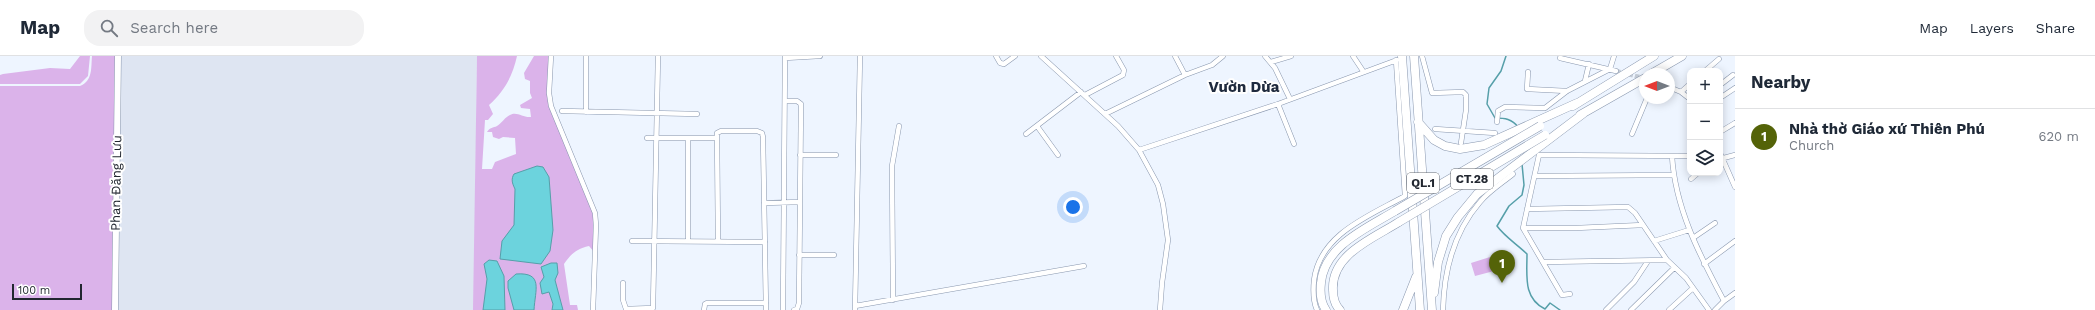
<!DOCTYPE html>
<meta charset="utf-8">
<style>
:root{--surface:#fff;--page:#f2f2f3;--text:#1f2937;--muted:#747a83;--line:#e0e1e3;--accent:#546308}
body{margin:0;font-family:"Work Sans",sans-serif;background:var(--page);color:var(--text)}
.controls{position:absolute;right:12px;top:12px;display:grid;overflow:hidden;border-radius:8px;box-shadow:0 2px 10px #0003}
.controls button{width:36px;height:36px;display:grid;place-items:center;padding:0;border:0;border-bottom:1px solid var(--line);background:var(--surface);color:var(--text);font:20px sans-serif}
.compass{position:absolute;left:1639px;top:12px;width:36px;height:36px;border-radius:50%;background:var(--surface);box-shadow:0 2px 10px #0003;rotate:270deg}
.scale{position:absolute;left:12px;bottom:10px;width:70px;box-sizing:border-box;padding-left:4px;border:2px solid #222730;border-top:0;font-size:11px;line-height:14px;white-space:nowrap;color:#222730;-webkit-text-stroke:3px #fff;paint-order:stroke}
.you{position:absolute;left:1073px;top:151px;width:14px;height:14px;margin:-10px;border:3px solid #fff;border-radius:50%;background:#1a73e8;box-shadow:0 0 0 6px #1a73e833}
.badge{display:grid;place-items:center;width:26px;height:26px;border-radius:50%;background:var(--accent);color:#fff;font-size:13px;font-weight:700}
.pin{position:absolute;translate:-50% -33px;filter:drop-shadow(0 1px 2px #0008)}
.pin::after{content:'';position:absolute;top:21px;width:14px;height:12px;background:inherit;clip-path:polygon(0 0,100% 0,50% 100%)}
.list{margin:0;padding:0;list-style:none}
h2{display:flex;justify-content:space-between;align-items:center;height:52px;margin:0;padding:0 16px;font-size:17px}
h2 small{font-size:13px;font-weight:400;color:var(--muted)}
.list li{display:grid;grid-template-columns:26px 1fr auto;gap:12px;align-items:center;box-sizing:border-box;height:56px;padding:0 16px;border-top:1px solid var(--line)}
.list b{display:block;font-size:15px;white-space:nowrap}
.list p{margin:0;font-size:13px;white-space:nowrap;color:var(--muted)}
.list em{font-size:13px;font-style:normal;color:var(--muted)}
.icon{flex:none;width:22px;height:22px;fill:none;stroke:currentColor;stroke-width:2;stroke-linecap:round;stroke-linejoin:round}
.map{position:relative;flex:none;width:1735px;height:254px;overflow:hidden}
header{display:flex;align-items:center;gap:24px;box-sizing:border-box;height:56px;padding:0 20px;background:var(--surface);border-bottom:1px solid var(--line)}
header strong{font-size:19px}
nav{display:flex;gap:22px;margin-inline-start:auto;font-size:14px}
.search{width:280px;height:36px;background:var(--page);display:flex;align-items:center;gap:10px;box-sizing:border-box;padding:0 14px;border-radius:16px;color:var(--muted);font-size:15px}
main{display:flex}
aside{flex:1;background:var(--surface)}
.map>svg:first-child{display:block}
</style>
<header>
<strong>Map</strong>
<div class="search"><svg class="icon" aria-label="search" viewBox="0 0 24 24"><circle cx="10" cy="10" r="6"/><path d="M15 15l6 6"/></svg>Search here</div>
<nav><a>Map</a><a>Layers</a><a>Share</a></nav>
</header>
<main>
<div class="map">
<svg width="1735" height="254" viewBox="0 0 1735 254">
<rect width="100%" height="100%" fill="#eef5ff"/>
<path fill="#dee5f2" d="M120,0H477L474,254H117Z"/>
<path fill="#dbb3ea" d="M80,0H90L88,20L80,28H0V19L3,18L50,12L70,13Z
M92,0H115L112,254H0V30H80C93,25 91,11 92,0Z
M477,0H517C513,19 504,36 489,49L493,58L488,64H485L482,113H492L495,106L516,98L515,82L503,81L499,83L493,81L492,76H487C490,71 493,72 497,70C502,67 505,61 510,59C517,55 523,62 531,61L530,53L521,52L520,49L532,42L530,37V25L525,23L524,17L534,0H549L547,37L593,157L594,196L589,190C576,193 571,198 564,208L570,249H577L578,254H473Z
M1490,201L1494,215L1475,220L1471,207Z"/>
<path fill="#6cd3dd" stroke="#569fa9" d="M537,110L543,111L549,121L553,174L550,195L541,208L500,203L502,185L514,169L515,133C512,127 511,123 514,118Z
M489,204L497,205L504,220L505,254H483L487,223L484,208Z
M551,207H557L558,217L555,224L563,254H552L553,248L549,236L542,238L540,227L544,221L541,211Z
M516,218C544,216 535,234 534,254H514L508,232V225Z"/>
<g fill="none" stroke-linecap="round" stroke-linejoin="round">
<path stroke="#569fa9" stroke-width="1.5" d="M1506,0L1501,15L1489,32L1487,48L1495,62C1505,62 1512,63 1518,71
M1522,108L1524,129L1522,139L1509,150L1497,170C1505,181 1518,189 1527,198C1527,220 1523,242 1545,253L1550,247L1560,254"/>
<path stroke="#c5ccd6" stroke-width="4.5" stroke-dasharray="4.5 2" stroke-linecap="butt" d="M1616,15L1643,22"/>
<defs>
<path id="street" d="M551,0L549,37L551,50L595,157L596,169L593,254
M996,0L1000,7L1004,8L1015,0
M1041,0L1118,70L1139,94L1158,129L1163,148L1168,184L1162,227L1160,254
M1265,0L1275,12L1290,43
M1353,0L1363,15
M1422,0L1432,37L1463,36L1466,39V54L1461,87
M785,2L820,0
M1560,2L1616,15
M1271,6L1291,0
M1705,15L1719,3
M1528,16L1527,33L1567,35
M1185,19L1212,9L1223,0
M1585,25L1589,8
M1720,29L1733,19
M1669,31L1681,36L1690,43
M1681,36L1690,28
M1085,39L1123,19L1124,14L1116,0
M1720,42L1735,32
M785,45H797L801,48L799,247L797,253L794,254
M1278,48L1294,88
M562,55L697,58
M586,56V0
M1105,58L1185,19L1175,0
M1497,66L1498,55L1505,51L1545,52L1567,35L1610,13L1614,0
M1037,70L1058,99
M1435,73L1495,77
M1720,76L1735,67
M1026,78L1081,36
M1632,78L1647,42
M647,82H717
M688,82V185
M1139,94L1278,48L1397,4
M1720,97L1735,131
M800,99H836
M1672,100C1675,152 1700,200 1724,245
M1720,103L1735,99
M1535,120L1673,119
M1691,123L1698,117
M764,147L800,146
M1527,153L1628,151L1635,157L1667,204
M1523,172H1576L1643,169
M1693,182L1715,167
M632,185L765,186
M718,185L717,77L721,75H757L762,77L763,81L766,254
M1654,185L1689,174
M799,199H834
M1544,206L1667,204L1686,222L1709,254
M1704,208L1735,185
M623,227V244L626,253L653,252L658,0
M1570,238L1562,239L1523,172L1539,99L1690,100
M893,244L892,110L899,70
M855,250L1084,210
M704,254L705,248L707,247H766
M783,254L785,0
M855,254L860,0
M1317,254C1313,245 1313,234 1314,224C1320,178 1369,160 1405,140L1396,4
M1443,254C1444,214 1453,177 1480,146C1489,135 1502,127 1513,118
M1606,254L1634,226L1648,205
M1631,254L1674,212
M1669,254L1693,232
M1715,254L1724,245L1735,237"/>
<path id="secondary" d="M115,254L118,0"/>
<path id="highway" d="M1402,0L1420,254
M1414,0L1432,254
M1651,18L1682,0
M1573,50L1654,0
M1580,59L1645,22
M1418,66L1434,84L1445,90L1460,93L1484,89L1577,47
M1434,237L1438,206L1446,180L1458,161L1477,138L1584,57
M1326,254C1321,247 1320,236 1321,227C1324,190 1367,172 1395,155
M1340,254C1335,249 1333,241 1333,234C1331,198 1374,182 1399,166
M1403,254L1416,221"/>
</defs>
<use href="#street" stroke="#8997ae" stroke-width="5.5"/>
<use href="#secondary" stroke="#8997ae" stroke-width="7"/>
<use href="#highway" stroke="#8997ae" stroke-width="9"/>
<use href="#street" stroke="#fff" stroke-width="4.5"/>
<use href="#secondary" stroke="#fff" stroke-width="6"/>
<use href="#highway" stroke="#fff" stroke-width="8"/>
<defs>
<path id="highway-bridge" d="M1395,155L1540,70
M1399,166L1545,79"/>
</defs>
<use href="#highway-bridge" stroke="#8997ae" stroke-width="9" stroke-linecap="butt"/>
<use href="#highway-bridge" stroke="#fff" stroke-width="8"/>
</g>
<g text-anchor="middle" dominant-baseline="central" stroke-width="4" stroke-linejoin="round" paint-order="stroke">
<g fill="#fff" stroke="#64686e" stroke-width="1">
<rect x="1451" y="113" width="42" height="20" rx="3"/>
<rect x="1407" y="117" width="32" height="20" rx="3"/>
</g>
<g font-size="12" font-weight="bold" fill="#222730">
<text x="1472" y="123">CT.28</text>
<text x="1423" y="127">QL.1</text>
</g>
<g font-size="13" fill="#222730" stroke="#fff">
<text transform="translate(116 127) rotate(-89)">Phan Đăng Lưu</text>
</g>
<g font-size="15" font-weight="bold" fill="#202b3e" stroke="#fff">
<text x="1244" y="31">Vườn Dừa</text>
</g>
</g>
</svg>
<div class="controls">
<button>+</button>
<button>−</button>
<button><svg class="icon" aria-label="layers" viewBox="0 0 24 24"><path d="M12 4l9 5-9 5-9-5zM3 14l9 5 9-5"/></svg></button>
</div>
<svg class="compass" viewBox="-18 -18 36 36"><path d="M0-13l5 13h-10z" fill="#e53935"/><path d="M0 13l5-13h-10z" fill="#747a83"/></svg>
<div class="scale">100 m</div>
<div class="you"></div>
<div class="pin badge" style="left:1502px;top:227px">1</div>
</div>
<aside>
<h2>Nearby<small></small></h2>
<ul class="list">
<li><span class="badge">1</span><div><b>Nhà thờ Giáo xứ Thiên Phú</b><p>Church</p></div><em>620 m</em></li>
</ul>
</aside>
</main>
